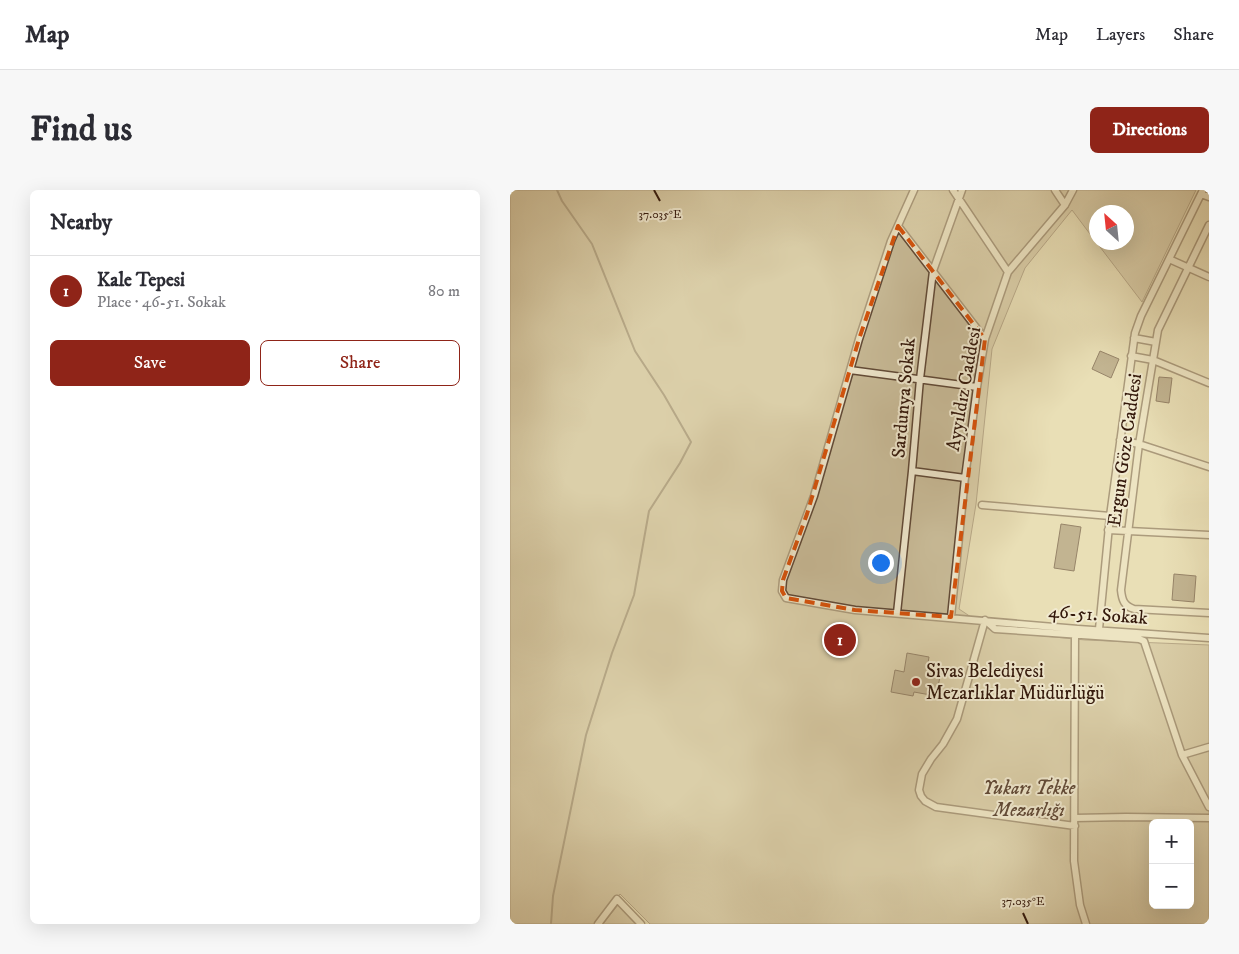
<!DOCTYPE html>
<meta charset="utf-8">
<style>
:root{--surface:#fff;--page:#f7f7f7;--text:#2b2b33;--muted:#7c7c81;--line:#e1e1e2;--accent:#8f2418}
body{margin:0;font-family:"IM FELL DW Pica",serif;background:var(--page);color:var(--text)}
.controls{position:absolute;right:15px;bottom:15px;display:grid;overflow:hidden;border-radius:8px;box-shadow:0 5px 20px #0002}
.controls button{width:45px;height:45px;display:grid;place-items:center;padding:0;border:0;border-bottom:1px solid var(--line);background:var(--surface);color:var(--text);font:25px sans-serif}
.compass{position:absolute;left:579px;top:15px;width:45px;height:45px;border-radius:50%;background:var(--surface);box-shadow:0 5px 20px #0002;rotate:333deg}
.you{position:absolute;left:370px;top:372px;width:18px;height:18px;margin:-12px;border:4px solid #fff;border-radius:50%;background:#1a73e8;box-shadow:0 0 0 8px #1a73e833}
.badge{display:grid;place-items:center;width:32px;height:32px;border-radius:50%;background:var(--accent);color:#fff;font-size:16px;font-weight:700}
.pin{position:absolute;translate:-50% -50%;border:2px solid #fff;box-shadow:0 1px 5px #0006}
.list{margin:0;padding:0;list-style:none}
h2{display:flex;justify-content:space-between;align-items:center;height:65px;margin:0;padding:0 20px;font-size:21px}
h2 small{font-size:16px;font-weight:400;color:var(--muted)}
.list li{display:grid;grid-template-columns:32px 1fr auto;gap:15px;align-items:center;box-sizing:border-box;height:70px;padding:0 20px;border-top:1px solid var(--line)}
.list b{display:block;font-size:19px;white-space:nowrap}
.list p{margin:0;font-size:16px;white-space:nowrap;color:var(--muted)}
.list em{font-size:16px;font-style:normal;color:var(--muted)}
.actions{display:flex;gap:10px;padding:15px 20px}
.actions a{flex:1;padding:11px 0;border:1px solid var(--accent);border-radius:8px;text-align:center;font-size:18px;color:var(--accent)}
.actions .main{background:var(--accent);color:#fff}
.map{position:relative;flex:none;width:699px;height:734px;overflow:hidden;border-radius:8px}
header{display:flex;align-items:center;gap:30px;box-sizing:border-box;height:70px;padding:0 25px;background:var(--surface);border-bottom:1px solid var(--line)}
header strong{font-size:24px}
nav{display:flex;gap:28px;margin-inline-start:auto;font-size:18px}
.intro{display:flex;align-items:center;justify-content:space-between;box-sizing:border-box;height:120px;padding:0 30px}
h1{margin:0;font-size:35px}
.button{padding:12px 22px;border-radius:8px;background:var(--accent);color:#fff;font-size:18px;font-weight:700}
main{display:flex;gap:30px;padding:0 30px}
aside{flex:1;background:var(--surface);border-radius:8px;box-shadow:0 5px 20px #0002}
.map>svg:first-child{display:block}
</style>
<header>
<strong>Map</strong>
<nav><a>Map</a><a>Layers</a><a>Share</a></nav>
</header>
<div class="intro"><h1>Find us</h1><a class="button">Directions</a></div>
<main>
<aside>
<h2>Nearby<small></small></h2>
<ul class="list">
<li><span class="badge">1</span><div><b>Kale Tepesi</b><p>Place · 46-51. Sokak</p></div><em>80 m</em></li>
</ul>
<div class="actions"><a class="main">Save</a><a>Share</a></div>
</aside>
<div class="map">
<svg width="699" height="734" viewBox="0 0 699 734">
<rect width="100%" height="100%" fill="#e9dfb7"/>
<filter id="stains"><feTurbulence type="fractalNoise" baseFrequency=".004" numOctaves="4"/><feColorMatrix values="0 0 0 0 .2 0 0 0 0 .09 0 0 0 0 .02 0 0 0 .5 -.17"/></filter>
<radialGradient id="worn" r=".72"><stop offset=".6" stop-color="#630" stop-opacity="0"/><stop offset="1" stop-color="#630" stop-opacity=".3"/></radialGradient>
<path fill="#cabd9a" stroke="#7f6b53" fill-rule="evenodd" d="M0,0H686L632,112L587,53L616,52V22H586V52L562,20L515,78L482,159L466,314L449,419L482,441L575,450L699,455V734H140L110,704L85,734H0ZM643,633H680V715H643Z
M108,715L127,734H93Z"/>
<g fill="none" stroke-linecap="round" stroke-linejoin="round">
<path stroke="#7b6850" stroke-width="2" d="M41,734L43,706L76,545L102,463L124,405L139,321L170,273L181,252L154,205L125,161L82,54L52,11L47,0"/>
</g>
<path fill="#928065" stroke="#34190c" d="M590,161L609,169L601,188L582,179Z
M649,187L662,188L659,213L646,211Z
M551,334L571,337L564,381L544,378Z
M664,384L686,386L684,412L662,410Z
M397,463L419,467L418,473L424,481L431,482L426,506L404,502L403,506L381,502L385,480L394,482Z"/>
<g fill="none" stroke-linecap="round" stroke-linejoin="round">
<defs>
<path id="minor" d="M404,0L381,51L349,149L304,306L273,390L272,401L276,408L345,420L568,439L699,448
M443,0L498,82
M545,0L555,15
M691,4L699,7
M699,35L648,140L629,254L611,400C612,410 614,416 624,419L699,423
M388,36L475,149
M659,69L699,87
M624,148L646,152
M621,166L643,170L699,193
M340,180L467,197
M610,250L629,254L699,277
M402,281L455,288
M472,315L600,326
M598,340L699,345
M387,423L402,281L410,189L423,81L452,0
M441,427L455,288L467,197L475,149L498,82L555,15L563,0
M475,430L447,529L433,554L421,569L412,584L409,600L411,606L415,611L426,617L565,636
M475,430L485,439L629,449L634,451L672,565L699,617
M589,439L600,326L625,143L631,126L693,0
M565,444L564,671L570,715L576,734
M672,565L699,557
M565,628L616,627L699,628
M88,734L107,709L131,734"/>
</defs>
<use href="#minor" stroke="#614a37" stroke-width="9"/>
<use href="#minor" stroke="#f1ead0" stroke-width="6"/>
</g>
<path d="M0 0H699V734H0ZM388,36L475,149L441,427L345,420L276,408L272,401L273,390L297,324L349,149Z" fill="#e9dfb7" fill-opacity=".55" fill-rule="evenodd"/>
<path fill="none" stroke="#d6530c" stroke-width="4" stroke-dasharray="10 6" stroke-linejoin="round" d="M388,36L475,149L441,427L345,420L276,408L272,401L273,390L297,324L349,149Z"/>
<path fill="none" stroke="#34190c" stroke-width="2" d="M144,0L150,11M513,723L518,734"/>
<circle fill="#8f2418" stroke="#f1ead0" stroke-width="2" cx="406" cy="492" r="5"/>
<g text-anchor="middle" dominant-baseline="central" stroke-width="4" stroke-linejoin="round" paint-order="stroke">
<g font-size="19" fill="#34190c" stroke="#f1ead0">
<text transform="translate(454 199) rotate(-80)">Ayyıldız Caddesi</text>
<text transform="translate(394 208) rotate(-85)">Sardunya Sokak</text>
<text transform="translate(615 260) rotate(-82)">Ergun Göze Caddesi</text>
<text transform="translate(588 425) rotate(4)">46-51. Sokak</text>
</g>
<g font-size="19" fill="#34190c" stroke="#f1ead0" text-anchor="start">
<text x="416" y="481">Sivas Belediyesi<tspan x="416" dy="22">Mezarlıklar Müdürlüğü</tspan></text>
</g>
<g font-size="19" font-style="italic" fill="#614a37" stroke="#f1ead0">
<text x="519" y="598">Yukarı Tekke<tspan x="519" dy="22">Mezarlığı</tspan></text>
</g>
</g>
<g font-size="12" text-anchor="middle" fill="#34190c" stroke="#f1ead0" stroke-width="4" stroke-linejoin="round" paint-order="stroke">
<text x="150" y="28">37.035°E</text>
<text x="513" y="715">37.035°E</text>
</g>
<rect width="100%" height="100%" filter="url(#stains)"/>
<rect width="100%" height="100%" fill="url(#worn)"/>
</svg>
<div class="controls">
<button>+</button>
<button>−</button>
</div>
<svg class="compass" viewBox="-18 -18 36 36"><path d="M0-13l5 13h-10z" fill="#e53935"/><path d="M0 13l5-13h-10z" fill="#7c7c81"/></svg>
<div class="you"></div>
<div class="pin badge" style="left:330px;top:450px">1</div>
</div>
</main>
